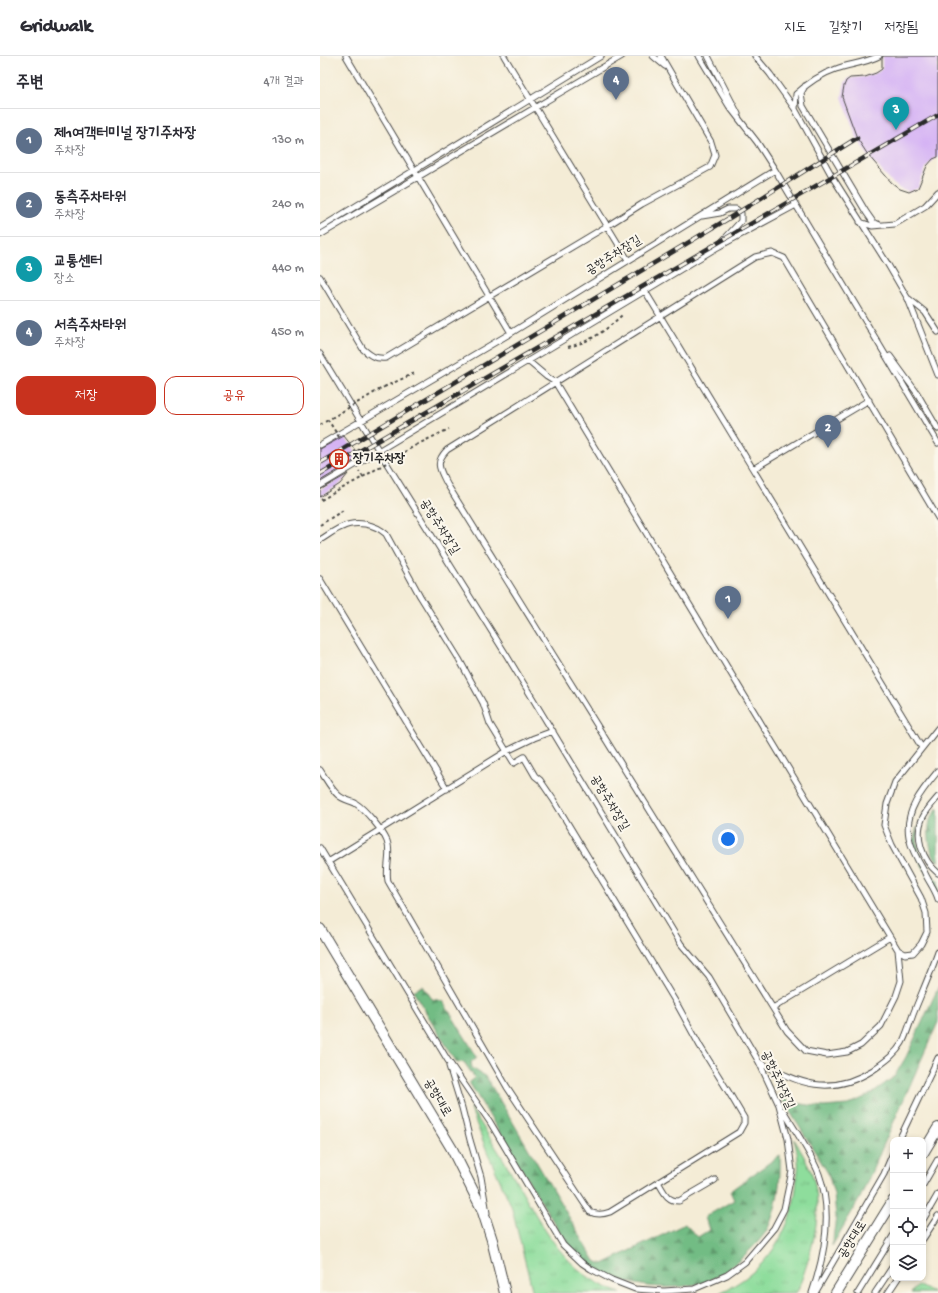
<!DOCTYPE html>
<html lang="ko">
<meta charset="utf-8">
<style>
:root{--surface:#fff;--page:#f7f7f7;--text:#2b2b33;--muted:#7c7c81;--line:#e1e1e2;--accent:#c8321e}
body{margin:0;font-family:"Gochi Hand","Poor Story",sans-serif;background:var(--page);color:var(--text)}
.controls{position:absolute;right:12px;bottom:12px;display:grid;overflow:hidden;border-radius:8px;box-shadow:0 2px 6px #0003}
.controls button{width:36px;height:36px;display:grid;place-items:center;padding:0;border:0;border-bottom:1px solid var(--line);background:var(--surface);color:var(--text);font:20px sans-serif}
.you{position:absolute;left:408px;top:783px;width:14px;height:14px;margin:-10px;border:3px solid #fff;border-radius:50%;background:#1a73e8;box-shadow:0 0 0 6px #1a73e833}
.badge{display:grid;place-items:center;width:26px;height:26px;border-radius:50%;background:var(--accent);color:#fff;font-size:13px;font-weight:700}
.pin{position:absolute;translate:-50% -33px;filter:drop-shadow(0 1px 2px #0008)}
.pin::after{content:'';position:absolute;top:21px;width:14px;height:12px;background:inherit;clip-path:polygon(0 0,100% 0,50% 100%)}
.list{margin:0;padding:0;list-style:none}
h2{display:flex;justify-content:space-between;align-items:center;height:52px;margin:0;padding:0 16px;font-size:17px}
h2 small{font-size:13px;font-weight:400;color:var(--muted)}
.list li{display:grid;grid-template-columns:26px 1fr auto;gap:12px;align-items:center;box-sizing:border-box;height:64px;padding:0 16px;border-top:1px solid var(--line)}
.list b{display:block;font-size:15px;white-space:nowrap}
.list p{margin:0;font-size:13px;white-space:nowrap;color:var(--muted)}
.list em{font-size:13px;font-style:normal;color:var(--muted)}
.actions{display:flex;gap:8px;padding:12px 16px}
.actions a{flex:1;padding:9px 0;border:1px solid var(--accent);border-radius:12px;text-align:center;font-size:14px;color:var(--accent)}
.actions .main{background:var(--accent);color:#fff}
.icon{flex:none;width:22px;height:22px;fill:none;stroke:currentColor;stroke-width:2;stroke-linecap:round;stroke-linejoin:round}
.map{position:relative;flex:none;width:618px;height:1237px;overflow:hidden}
header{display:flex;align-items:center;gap:24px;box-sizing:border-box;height:56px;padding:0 20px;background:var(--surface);border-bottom:1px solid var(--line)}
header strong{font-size:19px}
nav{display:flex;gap:22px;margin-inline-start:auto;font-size:14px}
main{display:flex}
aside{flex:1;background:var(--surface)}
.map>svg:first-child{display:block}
</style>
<header>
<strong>Gridwalk</strong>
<nav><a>지도</a><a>길찾기</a><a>저장됨</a></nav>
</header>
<main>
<aside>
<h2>주변<small>4개 결과</small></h2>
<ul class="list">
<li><span class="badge" style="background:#5c6f8a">1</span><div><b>제1여객터미널 장기주차장</b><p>주차장</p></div><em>130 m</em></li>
<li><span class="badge" style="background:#5c6f8a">2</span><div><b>동측주차타워</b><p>주차장</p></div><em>240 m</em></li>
<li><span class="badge" style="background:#0f9aa8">3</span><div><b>교통센터</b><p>장소</p></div><em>440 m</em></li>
<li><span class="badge" style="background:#5c6f8a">4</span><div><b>서측주차타워</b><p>주차장</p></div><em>450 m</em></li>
</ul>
<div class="actions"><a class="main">저장</a><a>공유</a></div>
</aside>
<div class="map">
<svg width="618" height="1237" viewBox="0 0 618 1237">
<defs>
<pattern id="grass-tufts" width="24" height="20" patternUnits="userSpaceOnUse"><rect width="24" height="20" fill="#8edd9c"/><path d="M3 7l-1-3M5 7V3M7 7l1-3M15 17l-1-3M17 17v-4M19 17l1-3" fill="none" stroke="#7bbe87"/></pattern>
<pattern id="forest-firs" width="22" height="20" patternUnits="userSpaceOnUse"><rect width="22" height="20" fill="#72bc84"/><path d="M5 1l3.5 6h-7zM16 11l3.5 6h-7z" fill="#5e996c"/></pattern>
</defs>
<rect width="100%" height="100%" fill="#fbf7ec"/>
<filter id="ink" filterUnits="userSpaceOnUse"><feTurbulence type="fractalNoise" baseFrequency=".025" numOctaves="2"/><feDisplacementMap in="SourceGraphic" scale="8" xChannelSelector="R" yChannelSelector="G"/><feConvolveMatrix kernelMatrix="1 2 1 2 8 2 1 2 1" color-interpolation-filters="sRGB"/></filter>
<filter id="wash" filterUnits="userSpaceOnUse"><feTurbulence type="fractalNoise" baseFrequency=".012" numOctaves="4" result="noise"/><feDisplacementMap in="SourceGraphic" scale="16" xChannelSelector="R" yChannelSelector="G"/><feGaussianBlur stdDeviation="0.9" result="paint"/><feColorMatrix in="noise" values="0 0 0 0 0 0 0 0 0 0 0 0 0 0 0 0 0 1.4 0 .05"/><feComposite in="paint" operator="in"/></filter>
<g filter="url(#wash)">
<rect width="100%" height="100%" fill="#f4ecd6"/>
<path fill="url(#grass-tufts)" stroke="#5c8464" d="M150,1051C165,1074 180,1097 194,1121C222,1169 244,1219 301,1237H213L191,1149L168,1098Z
M474,1083C480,1094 488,1106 492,1118C505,1156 491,1198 478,1234L476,1237H399C447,1216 474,1174 477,1122C478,1116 479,1109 478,1104C478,1097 475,1089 474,1083Z
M597,1229L612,1236L613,1237H591Z"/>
<path fill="url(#forest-firs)" stroke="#4e7458" d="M618,751V806C609,797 607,777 610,764C612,760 616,755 618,751Z
M597,771C597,797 599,806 618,825V837L594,795V783Z
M103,930L112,943L123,945L157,1001L151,1006L152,1012L166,1021L275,1205L283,1208L365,1168L378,1181L389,1174L385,1161L414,1144L410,1135L460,1099C461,1123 458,1152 447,1174C441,1184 431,1193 423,1201C411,1212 398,1222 382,1227C343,1237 290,1229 259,1201C254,1196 250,1190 245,1185L149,1026L155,1022L144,1006L137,1007L93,935Z
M618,932V966L540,1142L512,1190L516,1161L514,1138L508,1117L459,1038L469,1045L481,1048L504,1051L528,1049L549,1039L574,1021L586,1001Z"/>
<g id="blocks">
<path fill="#d5b3f4" d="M563,0H618V101L613,103L607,110L598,132L589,136L580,133L571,126L548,99L537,82L522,41L524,30L526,25L530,22L545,21L556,17L562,13V3Z
M24,380L35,394V398L37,403L0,425V393Z
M28,418L20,428L0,441V434Z"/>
</g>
</g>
<g filter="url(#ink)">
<use href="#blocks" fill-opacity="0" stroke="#494845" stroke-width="1"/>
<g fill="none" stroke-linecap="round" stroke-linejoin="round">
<defs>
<path id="service" d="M26,0L191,277
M184,0L308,204
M333,0L345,10
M379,0L409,50L437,86L455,114L618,387
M388,0L418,58
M435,0L450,18L475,53L513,122L567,207L588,243L618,319
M485,30L481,37L483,50L546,156L553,166L560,169
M475,53L476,38C488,27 501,18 516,13C530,8 545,7 559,0
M382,160L400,157L408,153H416L421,157V165L398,190
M540,166L552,170L575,168L605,150L618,136
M0,172L281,0
M0,179L302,0
M0,221L43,293C51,300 55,303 66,302L287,170L322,148L390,111L395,99L391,86L341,0
M325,235L602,692
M589,243L605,256L618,276
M0,298L59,395L187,600L361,888L389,921L439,1006L459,1049L468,1083L472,1115L464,1153L454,1172L425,1206L407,1219L374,1233L344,1235L315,1233L292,1224L271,1213L262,1207L243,1189L170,1066L127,1003L0,792
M570,300L597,337L618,373
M208,305L227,321L235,326L578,894L581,925L576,940L561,970L541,989L527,996L507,999L486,995L467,975L127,428C120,414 114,407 127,394C230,330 333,265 435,201L452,197L464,202L618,462
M0,389L191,277L455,114
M433,413L549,344
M0,430L396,192L476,149
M0,484C7,480 14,474 22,471C36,464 55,468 66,478L100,540L139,603L163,647L170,668L194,707L204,701L215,720L220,724L233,743L358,950L380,990L411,1040L424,1062V1067L419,1076L290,1156C282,1159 277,1159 270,1156L187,1031L68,825C65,812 72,798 67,785C63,775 45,753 35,747C29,744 23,744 18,739C11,733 6,723 0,714
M0,523L127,733
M618,715C603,733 584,755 589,781C591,793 598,805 604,815C608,825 615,833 618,843
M618,741C613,747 607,753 603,761C594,780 602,804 618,817
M8,806L187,695L214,682L233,675
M578,894L585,898L593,897L601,888L607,876L606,857L601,842L572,789L564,769L567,748L575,726L618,672
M453,952L570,881
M439,1006C480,1028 510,1041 553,1014C564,1006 575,999 582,987C587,978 590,966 594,956C602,936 611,916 618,896
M129,1010L142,1052L150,1084L161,1121L167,1157
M463,1054C475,1075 490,1095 499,1118C513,1156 505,1199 492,1237
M579,1084L618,1002
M338,1126C344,1136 347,1145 359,1145L395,1124
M603,1129L618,1103
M603,1164L618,1138
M603,1183L618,1160
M495,1237L564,1118L573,1097
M538,1237L573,1180
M555,1237L573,1210
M568,1237L578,1222"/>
<path id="minor" d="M0,873L132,1093L162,1153L172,1184L185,1237
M603,1097L618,1072
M516,1237L573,1145"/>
</defs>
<use href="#service" stroke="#494845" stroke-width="7"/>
<use href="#minor" stroke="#494845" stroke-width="12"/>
<path stroke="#494845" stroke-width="2" stroke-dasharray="3 3" stroke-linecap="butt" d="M248,291C270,286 287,274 303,258
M64,331L95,317
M0,369L8,364
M96,389L129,373
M1,444L43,421L39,415
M0,469L25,453"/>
<use href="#service" stroke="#fff" stroke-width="5"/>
<use href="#minor" stroke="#fff" stroke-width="10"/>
<defs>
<path id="rail" d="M0,407L411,161L537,82
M0,418L618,59"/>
</defs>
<use href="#rail" stroke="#2b2b2b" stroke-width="4.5"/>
<use href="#rail" stroke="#fbf7ec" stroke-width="3" stroke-dasharray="9" stroke-linecap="butt"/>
<path stroke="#494845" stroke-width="2" stroke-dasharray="3 3" stroke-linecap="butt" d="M19,381L8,364L64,331
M43,421L96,389"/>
</g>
</g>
<defs>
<symbol id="building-ring" viewBox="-11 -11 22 22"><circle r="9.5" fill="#fbf7ec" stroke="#c8321e" stroke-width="1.5"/><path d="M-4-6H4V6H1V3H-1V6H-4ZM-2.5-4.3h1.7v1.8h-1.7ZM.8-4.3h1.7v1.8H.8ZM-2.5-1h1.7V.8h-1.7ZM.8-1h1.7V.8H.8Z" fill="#c8321e"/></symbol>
</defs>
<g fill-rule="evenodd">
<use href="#building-ring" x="8" y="392" width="22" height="22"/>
</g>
<g text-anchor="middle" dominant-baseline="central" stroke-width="4" stroke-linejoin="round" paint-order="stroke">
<g font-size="13" fill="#2b2b2b" stroke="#fbf7ec">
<text transform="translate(294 200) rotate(-32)">공항주차장길</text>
<text transform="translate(119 471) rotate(58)">공항주차장길</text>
<text transform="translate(289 747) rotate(59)">공항주차장길</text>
<text transform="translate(457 1024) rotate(65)">공항주차장길</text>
<text transform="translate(117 1042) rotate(60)">공항대로</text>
<text transform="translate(533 1184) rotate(-58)">공항대로</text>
</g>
<g font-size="13" font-weight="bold" fill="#2b2b2b" stroke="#fbf7ec" text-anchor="start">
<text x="33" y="403">장기주차장</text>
</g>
</g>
</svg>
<div class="controls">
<button>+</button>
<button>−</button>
<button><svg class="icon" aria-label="locate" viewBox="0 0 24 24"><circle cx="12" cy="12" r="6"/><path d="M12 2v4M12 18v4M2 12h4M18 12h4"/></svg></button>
<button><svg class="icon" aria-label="layers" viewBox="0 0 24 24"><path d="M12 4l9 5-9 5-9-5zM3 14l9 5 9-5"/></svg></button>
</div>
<div class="you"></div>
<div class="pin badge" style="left:408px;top:563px;background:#5c6f8a">1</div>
<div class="pin badge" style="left:508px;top:392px;background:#5c6f8a">2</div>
<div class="pin badge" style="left:576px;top:74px;background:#0f9aa8">3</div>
<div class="pin badge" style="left:296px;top:44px;background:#5c6f8a">4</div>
</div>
</main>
